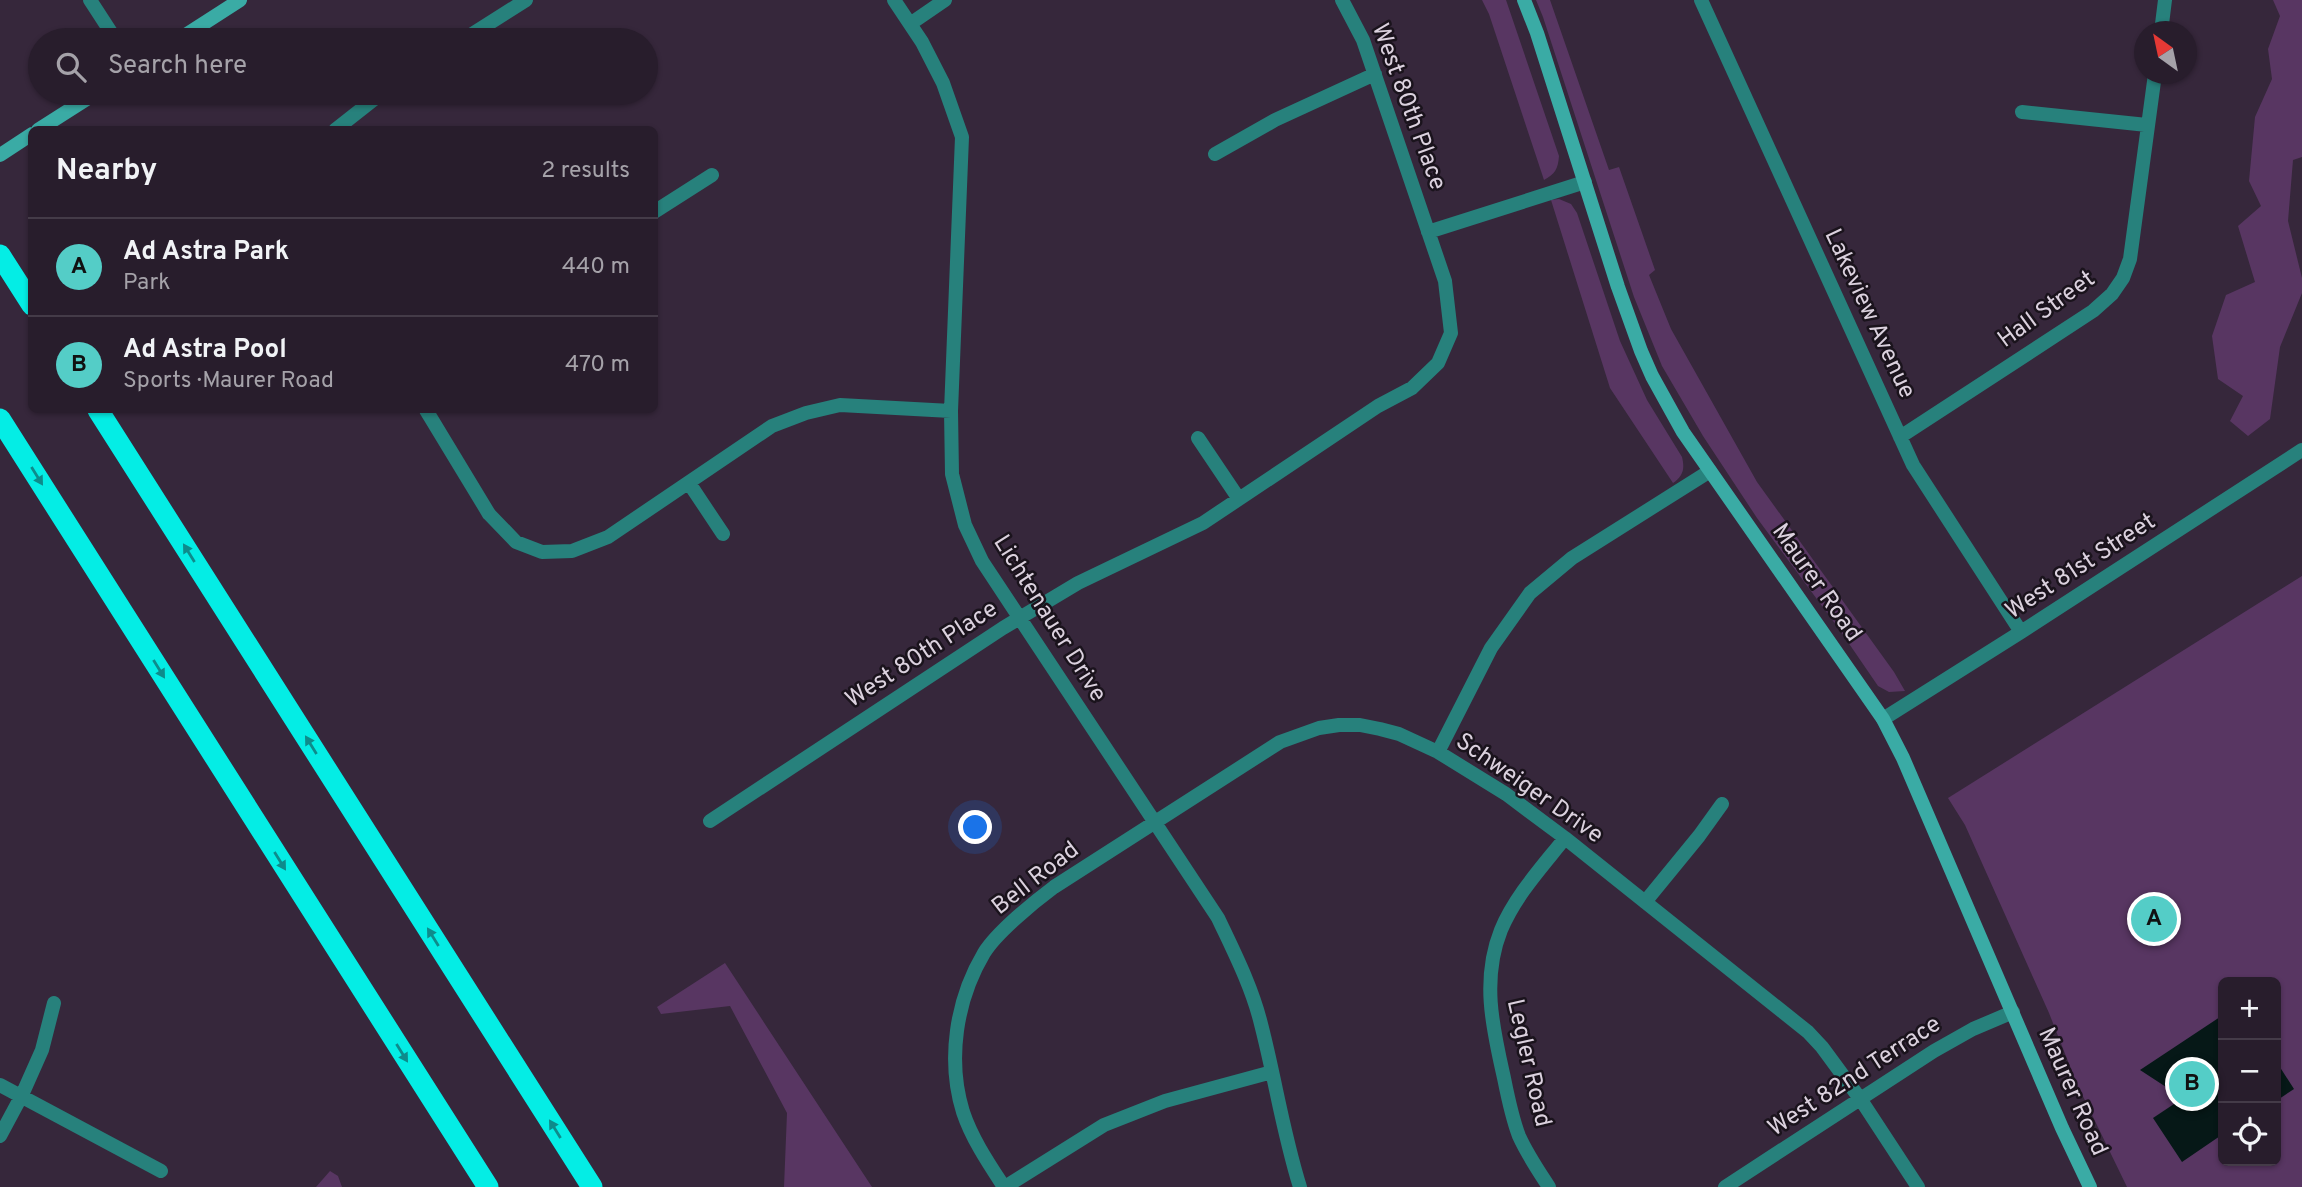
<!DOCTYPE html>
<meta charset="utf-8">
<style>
:root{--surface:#281d2c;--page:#302634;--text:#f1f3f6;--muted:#a5a2a9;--line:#443b48;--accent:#54cdc7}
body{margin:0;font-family:Overpass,sans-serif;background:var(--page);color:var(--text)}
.controls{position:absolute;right:21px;bottom:21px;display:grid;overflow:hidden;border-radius:10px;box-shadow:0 2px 5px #0004}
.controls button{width:63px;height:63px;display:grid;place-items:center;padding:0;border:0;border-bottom:2px solid var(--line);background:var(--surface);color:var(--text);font:35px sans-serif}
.compass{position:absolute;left:2134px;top:21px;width:63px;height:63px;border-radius:50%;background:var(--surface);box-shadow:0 2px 5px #0004;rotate:327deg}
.you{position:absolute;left:976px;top:828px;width:24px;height:24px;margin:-18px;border:5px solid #fff;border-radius:50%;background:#1a73e8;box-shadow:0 0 0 10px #1a73e833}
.badge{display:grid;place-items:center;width:46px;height:46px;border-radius:50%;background:var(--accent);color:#111;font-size:23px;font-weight:700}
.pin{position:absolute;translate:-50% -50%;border:4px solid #fff;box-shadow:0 2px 7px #0006}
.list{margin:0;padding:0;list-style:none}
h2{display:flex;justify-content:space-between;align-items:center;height:91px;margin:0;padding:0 28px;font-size:30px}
h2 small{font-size:23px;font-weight:400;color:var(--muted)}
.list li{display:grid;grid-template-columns:46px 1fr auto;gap:21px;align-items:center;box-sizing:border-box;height:98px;padding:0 28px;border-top:2px solid var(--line)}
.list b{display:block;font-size:26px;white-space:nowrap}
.list p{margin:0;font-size:23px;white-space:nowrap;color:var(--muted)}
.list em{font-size:23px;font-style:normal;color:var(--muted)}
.icon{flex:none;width:38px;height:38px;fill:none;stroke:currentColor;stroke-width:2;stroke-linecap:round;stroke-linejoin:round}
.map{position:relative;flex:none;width:2302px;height:1187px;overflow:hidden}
.search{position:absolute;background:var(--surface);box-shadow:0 2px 5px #0004;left:28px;top:28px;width:630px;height:77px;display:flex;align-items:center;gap:18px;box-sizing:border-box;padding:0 24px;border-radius:38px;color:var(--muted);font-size:26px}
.panel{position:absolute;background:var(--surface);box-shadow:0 2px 5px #0004;left:28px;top:126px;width:630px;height:287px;border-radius:10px}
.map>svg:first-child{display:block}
</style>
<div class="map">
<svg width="2302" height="1187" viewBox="0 0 2302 1187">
<rect width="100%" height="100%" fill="#36273b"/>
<path fill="#583662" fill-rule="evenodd" d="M1482,0H1506L1559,156C1558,169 1555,174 1544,180L1489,14Z
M1536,0H1550L1609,170L1619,167L1655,270L1649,275L1671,329L1757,482L1894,672L1905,691L1889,692L1878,686L1839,629L1757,518L1703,436L1662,366L1634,297L1543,17Z
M2273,0H2302V157L2293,160L2288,221L2302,278V293L2280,347L2270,419L2248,436L2230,421L2243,396L2218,379L2212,336L2226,295L2255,282L2238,226L2261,206L2249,181L2255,117L2272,79L2268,49L2280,16Z
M1559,199L1571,204L1577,213L1620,341L1647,400L1682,457C1685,469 1683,476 1673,483L1610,388L1551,200Z
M2302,576V1187H2127L2077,1084L2049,1013L1965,825L1948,798ZM2223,982H2276V1161H2223Z
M725,963L872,1187H784L787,1113L730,1006L661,1014L657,1007Z
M330,1171L338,1176L342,1187H316Z"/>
<path fill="#061817" d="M2223,1015V1134L2182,1162L2153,1118L2183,1098L2140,1070Z
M2276,1061L2294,1089L2276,1101Z"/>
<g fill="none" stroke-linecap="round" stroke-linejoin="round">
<path stroke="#27817c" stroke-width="14" d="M90,0L116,40
M894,0L922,42L943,83L962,137L951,411L952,474L965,525L982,561L1218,918C1234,952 1252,987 1261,1024C1275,1078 1283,1133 1300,1187
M1701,0L1913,465L2021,632
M910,24L945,0
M2161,32L2165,0
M463,40L526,0
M2022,112L2147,125
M335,130L382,93
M1215,154L1275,120L1375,74
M654,212L712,175
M1428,232L1585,182
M426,410L489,514L516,542L542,552L572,551L608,537L772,426L806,413L840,405L951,411
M1900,437L2093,311L2112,294L2123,278L2130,259L2155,74
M1198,438L1239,499
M689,483L723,534
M1883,719L2021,632L2302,450
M1438,752L1491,648L1530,593L1572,558L1710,471
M710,821L1003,628L1078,583L1203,523L1378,406L1412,388L1438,363L1451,333L1445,281L1363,40L1342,0
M1645,902L1699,836L1722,804
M0,1085L161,1171
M0,1136L22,1095L42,1050L54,1003
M1004,1187C989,1164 972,1139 963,1112C947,1060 956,1000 984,953C997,932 1034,902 1054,887L1280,742L1319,728L1339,725H1360L1380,729L1399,734L1438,752L1506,794L1565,838L1808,1032L1822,1047L1861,1100L1918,1187
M1005,1187L1104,1125L1165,1101L1272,1072
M1549,1187C1538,1170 1527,1154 1519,1136C1512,1118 1508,1098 1504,1078C1493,1029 1481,980 1501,930C1515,896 1542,867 1565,838
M1725,1187L1934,1051L1973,1029L2013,1012"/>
<path stroke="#3aaba5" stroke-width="14" d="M1524,0L1537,33L1618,287L1641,351L1652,376L1683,432L1883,719L1903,758L2062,1128L2090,1187
M178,40L240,0
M38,130L96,93
M0,155L32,134"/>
<path stroke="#04ede5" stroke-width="21" d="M0,255L32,305
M98,410L592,1187
M0,419L488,1187"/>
</g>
<defs><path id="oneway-solid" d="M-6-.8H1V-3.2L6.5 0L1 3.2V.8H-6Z" transform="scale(1.75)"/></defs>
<g fill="#0e8b8b">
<use href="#oneway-solid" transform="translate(37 476) rotate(58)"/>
<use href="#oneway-solid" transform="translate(189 553) rotate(-122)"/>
<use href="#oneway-solid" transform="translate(159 669) rotate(58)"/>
<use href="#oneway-solid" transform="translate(311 745) rotate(-122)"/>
<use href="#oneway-solid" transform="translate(280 861) rotate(58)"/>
<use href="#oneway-solid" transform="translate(433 937) rotate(-122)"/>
<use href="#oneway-solid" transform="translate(402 1053) rotate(58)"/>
<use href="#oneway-solid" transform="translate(555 1129) rotate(-122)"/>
</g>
<g text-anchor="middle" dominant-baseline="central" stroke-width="5" stroke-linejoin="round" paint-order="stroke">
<g font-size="24" fill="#dbd1de" stroke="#1a131c">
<text transform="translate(1408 107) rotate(70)">West 80th Place</text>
<text transform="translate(2047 310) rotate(-36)">Hall Street</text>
<text transform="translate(1869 314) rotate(65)">Lakeview Avenue</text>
<text transform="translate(2081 567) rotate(-33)">West 81st Street</text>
<text transform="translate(1816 583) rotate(55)">Maurer Road</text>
<text transform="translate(1049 619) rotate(58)">Lichtenauer Drive</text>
<text transform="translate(922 655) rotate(-33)">West 80th Place</text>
<text transform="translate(1529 789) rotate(35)">Schweiger Drive</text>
<text transform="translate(1036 879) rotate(-38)">Bell Road</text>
<text transform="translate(1528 1063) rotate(77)">Legler Road</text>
<text transform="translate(1855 1077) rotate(-33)">West 82nd Terrace</text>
<text transform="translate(2072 1092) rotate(66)">Maurer Road</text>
</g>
</g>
</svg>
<div class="controls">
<button>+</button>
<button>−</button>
<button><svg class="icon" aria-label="locate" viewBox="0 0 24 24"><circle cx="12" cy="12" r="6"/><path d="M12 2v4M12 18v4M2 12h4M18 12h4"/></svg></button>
</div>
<svg class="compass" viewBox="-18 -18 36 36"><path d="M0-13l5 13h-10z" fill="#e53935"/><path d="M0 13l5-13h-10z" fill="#a5a2a9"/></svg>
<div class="you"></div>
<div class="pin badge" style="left:2154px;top:919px">A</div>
<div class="pin badge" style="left:2192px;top:1084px">B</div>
<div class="search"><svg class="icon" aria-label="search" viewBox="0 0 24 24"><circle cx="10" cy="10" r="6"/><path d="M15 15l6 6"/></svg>Search here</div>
<section class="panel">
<h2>Nearby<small>2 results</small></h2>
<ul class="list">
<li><span class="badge">A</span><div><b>Ad Astra Park</b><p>Park</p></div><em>440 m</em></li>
<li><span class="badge">B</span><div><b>Ad Astra Pool</b><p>Sports · Maurer Road</p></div><em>470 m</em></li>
</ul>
</section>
</div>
